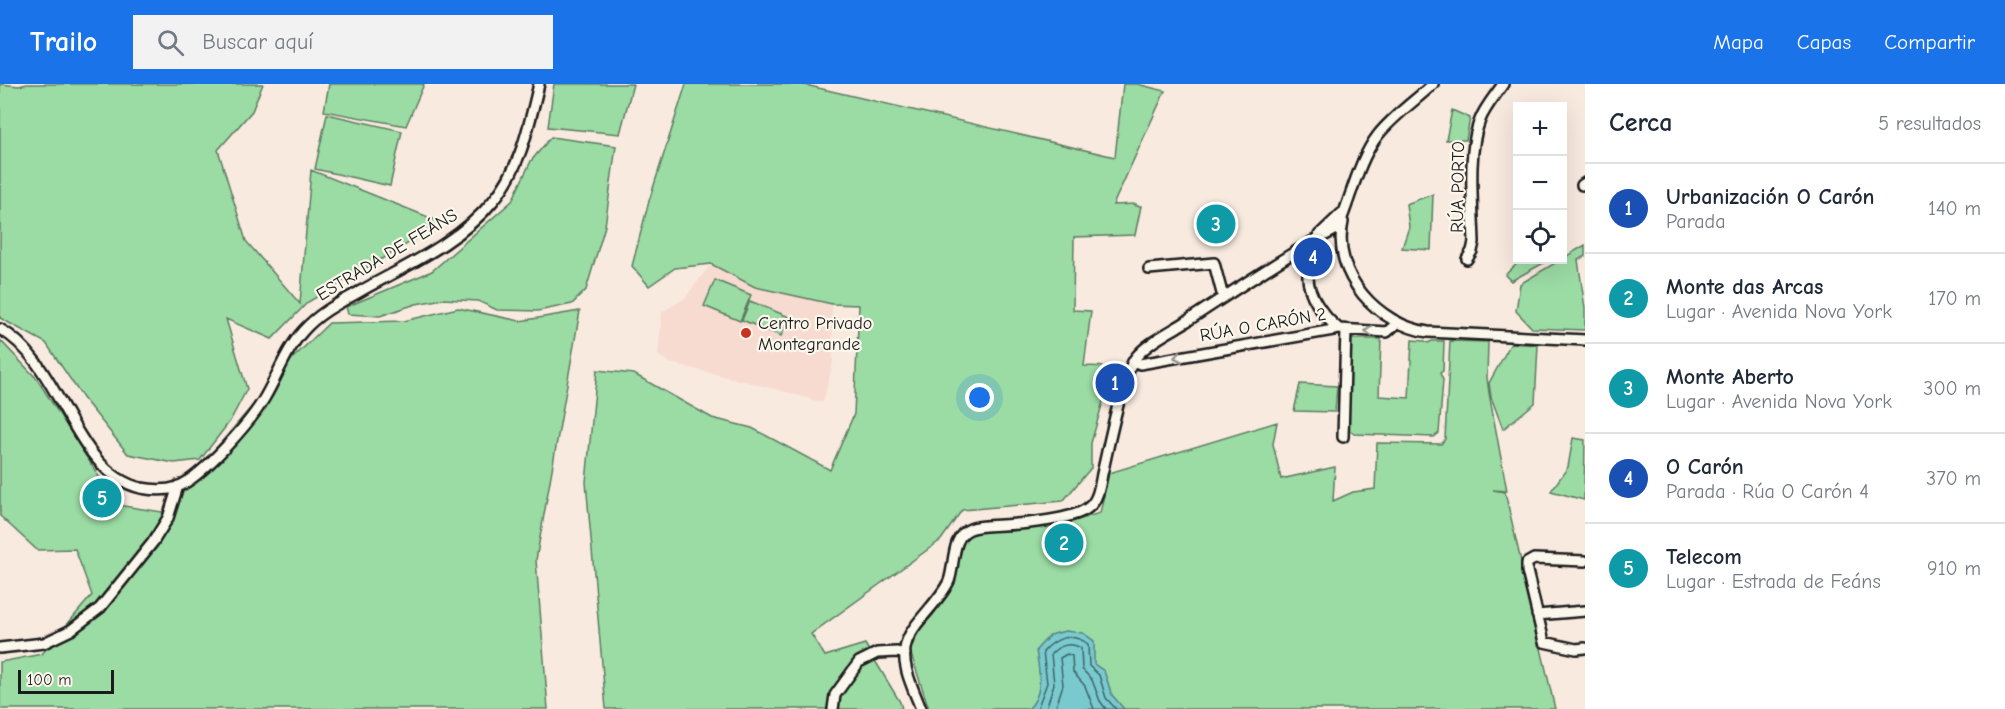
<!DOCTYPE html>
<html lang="es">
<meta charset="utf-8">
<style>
:root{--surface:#fff;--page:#f2f2f3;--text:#1f2937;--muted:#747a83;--line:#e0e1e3;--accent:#1a73e8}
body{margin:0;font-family:"Comic Neue",sans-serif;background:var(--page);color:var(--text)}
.controls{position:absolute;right:18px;top:18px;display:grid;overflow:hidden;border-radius:0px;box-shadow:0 6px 24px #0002}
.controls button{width:54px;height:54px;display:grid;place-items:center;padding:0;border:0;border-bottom:2px solid var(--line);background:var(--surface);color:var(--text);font:30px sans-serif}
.scale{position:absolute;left:18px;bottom:15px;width:96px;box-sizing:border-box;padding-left:6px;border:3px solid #1c1c1c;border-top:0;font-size:16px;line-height:21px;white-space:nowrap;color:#1c1c1c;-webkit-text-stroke:4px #fbf7ec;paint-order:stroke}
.you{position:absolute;left:980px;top:314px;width:21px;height:21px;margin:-15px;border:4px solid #fff;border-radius:50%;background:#1a73e8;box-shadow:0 0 0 9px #1a73e833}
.badge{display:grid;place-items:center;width:39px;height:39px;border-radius:50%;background:var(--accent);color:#fff;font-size:20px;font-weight:700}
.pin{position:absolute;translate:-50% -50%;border:3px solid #fff;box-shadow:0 2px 6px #0006}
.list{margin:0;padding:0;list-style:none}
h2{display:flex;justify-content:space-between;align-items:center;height:78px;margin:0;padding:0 24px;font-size:26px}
h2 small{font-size:20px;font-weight:400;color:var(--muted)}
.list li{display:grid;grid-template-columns:39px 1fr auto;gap:18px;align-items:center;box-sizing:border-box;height:90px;padding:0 24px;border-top:2px solid var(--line)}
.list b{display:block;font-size:22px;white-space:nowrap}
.list p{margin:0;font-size:20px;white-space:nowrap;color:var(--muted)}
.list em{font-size:20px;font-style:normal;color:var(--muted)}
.icon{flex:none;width:33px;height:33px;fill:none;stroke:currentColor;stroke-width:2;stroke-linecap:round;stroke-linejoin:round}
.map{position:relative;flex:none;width:1585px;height:625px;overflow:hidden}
header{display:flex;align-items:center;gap:36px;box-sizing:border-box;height:84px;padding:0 30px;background:var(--accent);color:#fff}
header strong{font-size:28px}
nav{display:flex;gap:33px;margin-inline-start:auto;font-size:21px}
.search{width:420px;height:54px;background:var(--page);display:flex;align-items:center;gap:15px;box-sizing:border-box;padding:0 21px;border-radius:0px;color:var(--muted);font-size:22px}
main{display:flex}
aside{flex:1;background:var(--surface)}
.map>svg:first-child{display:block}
</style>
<header>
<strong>Trailo</strong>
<div class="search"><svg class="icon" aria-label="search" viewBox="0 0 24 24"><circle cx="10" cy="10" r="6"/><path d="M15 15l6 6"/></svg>Buscar aquí</div>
<nav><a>Mapa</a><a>Capas</a><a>Compartir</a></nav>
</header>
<main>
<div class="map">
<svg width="1585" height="625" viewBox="0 0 1585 625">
<rect width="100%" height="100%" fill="#f9eae0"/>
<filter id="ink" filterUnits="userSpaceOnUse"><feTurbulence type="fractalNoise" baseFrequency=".0167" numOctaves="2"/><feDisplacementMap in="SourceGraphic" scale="12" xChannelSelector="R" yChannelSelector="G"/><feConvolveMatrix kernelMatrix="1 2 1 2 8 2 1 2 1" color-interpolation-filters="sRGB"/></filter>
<g filter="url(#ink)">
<path fill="#f7dbd1" d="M711,180L755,203L832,220L833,280L823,319L779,306L670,279L658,271L662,228L685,214Z"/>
<path fill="#9bdba4" stroke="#5c7c60" stroke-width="1.5" d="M0,0L19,2L27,0H263L252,27L218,66L246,157L300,220L311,86L443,139L308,218L272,255L226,235L247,305L230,337L200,376L174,379L128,370L83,314L46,259L0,234Z
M329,0H424L406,42L324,27Z
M554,0H633L620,50L548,43Z
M686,0H801L1115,73L1123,0H1137L1165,7L1113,121L1136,120V122H1141L1135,151L1074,153L1073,226L1091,227L1084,282L1113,283L1091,359V384L1063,417L962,426L941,456L811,550L825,572L865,560L900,618L902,625H606L586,398L597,286L634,290L712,334L752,344L830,386L854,330L859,221L832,220L755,203L711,180L675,184L649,202L632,182L649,117Z
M1452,26L1470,34L1466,56H1446Z
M327,30L402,47L390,102L315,85Z
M551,53L616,62L605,142L586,206L572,220L538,227L497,226L478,217L443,215L416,220L380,232L348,230L346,223L432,187L512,117L531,77Z
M1433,110L1431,166L1402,164L1409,143L1406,120Z
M1585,161V172L1578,176L1585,224V246L1532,244L1516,227L1520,200Z
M1521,176H1549L1511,197L1505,191Z
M715,196L751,211L740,237L704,222Z
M750,217L789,233L781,252L742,236Z
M458,224L520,237L580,227L536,476L548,625H0V578L42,570L92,511L75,465L37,466L0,432V256L37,295L117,421L162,428L292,275L329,239L404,237Z
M1351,255H1381L1379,312L1409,314L1412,256L1425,257L1428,259L1432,257H1444L1443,287L1440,289L1443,296L1439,349L1434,353L1354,350L1348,345Z
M1450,257L1488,258L1487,294L1489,309L1507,407L1493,406L1505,408L1555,625H929L910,567L919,546L933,531L953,500L964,456L973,449L1061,441L1100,429L1109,389L1277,338L1273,360L1281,395L1335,383L1333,417L1353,408L1375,405L1377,359L1441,360L1445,355Z
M1511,259L1538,261L1535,319L1503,345L1491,313L1489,299Z
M1300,300L1337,302L1335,328L1294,327Z
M1573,354L1585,356L1584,416L1551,407L1568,383Z"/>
<path fill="#79cacf" stroke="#548487" stroke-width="1.5" d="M1065,547L1083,549L1094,557V580L1104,587L1112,611L1124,625H1028C1045,610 1039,586 1036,566L1050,551Z"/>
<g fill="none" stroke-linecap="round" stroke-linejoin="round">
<path stroke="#416264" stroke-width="1.5" d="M1037,625L1047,599L1043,568C1056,553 1072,548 1088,560L1089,582L1099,591L1106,614L1116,625
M1046,625L1054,600L1051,570C1059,561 1070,558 1081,564L1082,585L1092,596L1100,617L1106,625
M1055,625L1063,601L1060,574L1067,570L1072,572L1073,588L1085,602L1094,625"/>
<defs>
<path id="minor" d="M1582,101L1585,99
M1343,138C1331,191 1379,241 1428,248L1585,256
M1319,151L1342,129
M1311,158C1315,169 1309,179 1308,191C1307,211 1324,233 1339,245
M1467,175L1472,167L1474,158C1473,122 1467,68 1480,36C1485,23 1495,12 1503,0
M1149,185L1214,179L1223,213
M0,245C63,280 72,388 141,404C152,406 166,407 177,403C201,394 252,337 265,313C278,291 286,266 303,247C319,229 339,219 359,208C405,182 459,159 493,117C521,84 529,41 539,0
M1134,277L1140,280L1339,245L1387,248L1397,239
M1343,353L1346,246
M1585,477L1534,475L1527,479V487L1544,558L1576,565L1585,564
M1537,531L1585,527
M0,564L44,559L71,546L100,524L153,458L168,434L178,402
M833,625L835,611L859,578L877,569L897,568L905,570
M921,625C914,606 900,581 906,560C911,540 939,519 949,497C955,481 951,452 970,445C980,441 991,442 1002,441C1022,440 1075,436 1089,423C1098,416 1100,401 1102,390C1108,365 1122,291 1136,273C1149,258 1168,249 1184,239C1226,212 1267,184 1310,159C1319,153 1330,150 1338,144C1351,114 1358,77 1378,51C1393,32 1415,17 1433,0"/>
</defs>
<use href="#minor" stroke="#1c1c1c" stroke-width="14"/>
<use href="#minor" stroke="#fbf7ec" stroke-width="9"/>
</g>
<defs><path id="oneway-chevron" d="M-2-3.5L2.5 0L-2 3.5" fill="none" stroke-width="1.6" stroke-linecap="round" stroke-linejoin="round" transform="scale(1.5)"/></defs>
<g stroke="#97948e">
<use href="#oneway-chevron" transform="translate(1369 247) rotate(-177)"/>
<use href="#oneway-chevron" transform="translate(1178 273) rotate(170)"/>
</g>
</g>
<circle fill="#c8321e" stroke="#fbf7ec" stroke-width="2" cx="746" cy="249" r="6"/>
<g text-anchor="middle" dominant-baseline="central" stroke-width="4.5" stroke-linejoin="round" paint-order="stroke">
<g font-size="18" fill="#1c1c1c" stroke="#fbf7ec">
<text transform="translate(1458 103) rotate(-89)">RÚA PORTO</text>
<text transform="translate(387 171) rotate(-31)">ESTRADA DE FEÁNS</text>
<text transform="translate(1263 241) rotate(-10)">RÚA O CARÓN 2</text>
</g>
<g font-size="18" fill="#1c1c1c" stroke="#fbf7ec" text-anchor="start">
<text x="758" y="239">Centro Privado<tspan x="758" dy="21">Montegrande</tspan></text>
</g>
</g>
</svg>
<div class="controls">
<button>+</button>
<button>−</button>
<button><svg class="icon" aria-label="locate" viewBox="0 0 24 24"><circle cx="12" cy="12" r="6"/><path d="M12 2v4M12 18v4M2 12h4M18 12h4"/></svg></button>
</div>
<div class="scale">100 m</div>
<div class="you"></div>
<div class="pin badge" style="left:1115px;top:299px;background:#1a4fb4">1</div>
<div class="pin badge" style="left:1064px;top:459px;background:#0f9aa8">2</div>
<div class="pin badge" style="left:1216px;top:140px;background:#0f9aa8">3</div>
<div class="pin badge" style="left:1313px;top:173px;background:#1a4fb4">4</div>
<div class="pin badge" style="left:102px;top:414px;background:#0f9aa8">5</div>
</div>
<aside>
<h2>Cerca<small>5 resultados</small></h2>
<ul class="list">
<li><span class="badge" style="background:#1a4fb4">1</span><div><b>Urbanización O Carón</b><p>Parada</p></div><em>140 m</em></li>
<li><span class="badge" style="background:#0f9aa8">2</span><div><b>Monte das Arcas</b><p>Lugar · Avenida Nova York</p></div><em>170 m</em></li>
<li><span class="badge" style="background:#0f9aa8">3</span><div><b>Monte Aberto</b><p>Lugar · Avenida Nova York</p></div><em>300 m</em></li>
<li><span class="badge" style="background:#1a4fb4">4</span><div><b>O Carón</b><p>Parada · Rúa O Carón 4</p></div><em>370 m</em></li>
<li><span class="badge" style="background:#0f9aa8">5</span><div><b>Telecom</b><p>Lugar · Estrada de Feáns</p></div><em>910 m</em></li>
</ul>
</aside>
</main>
